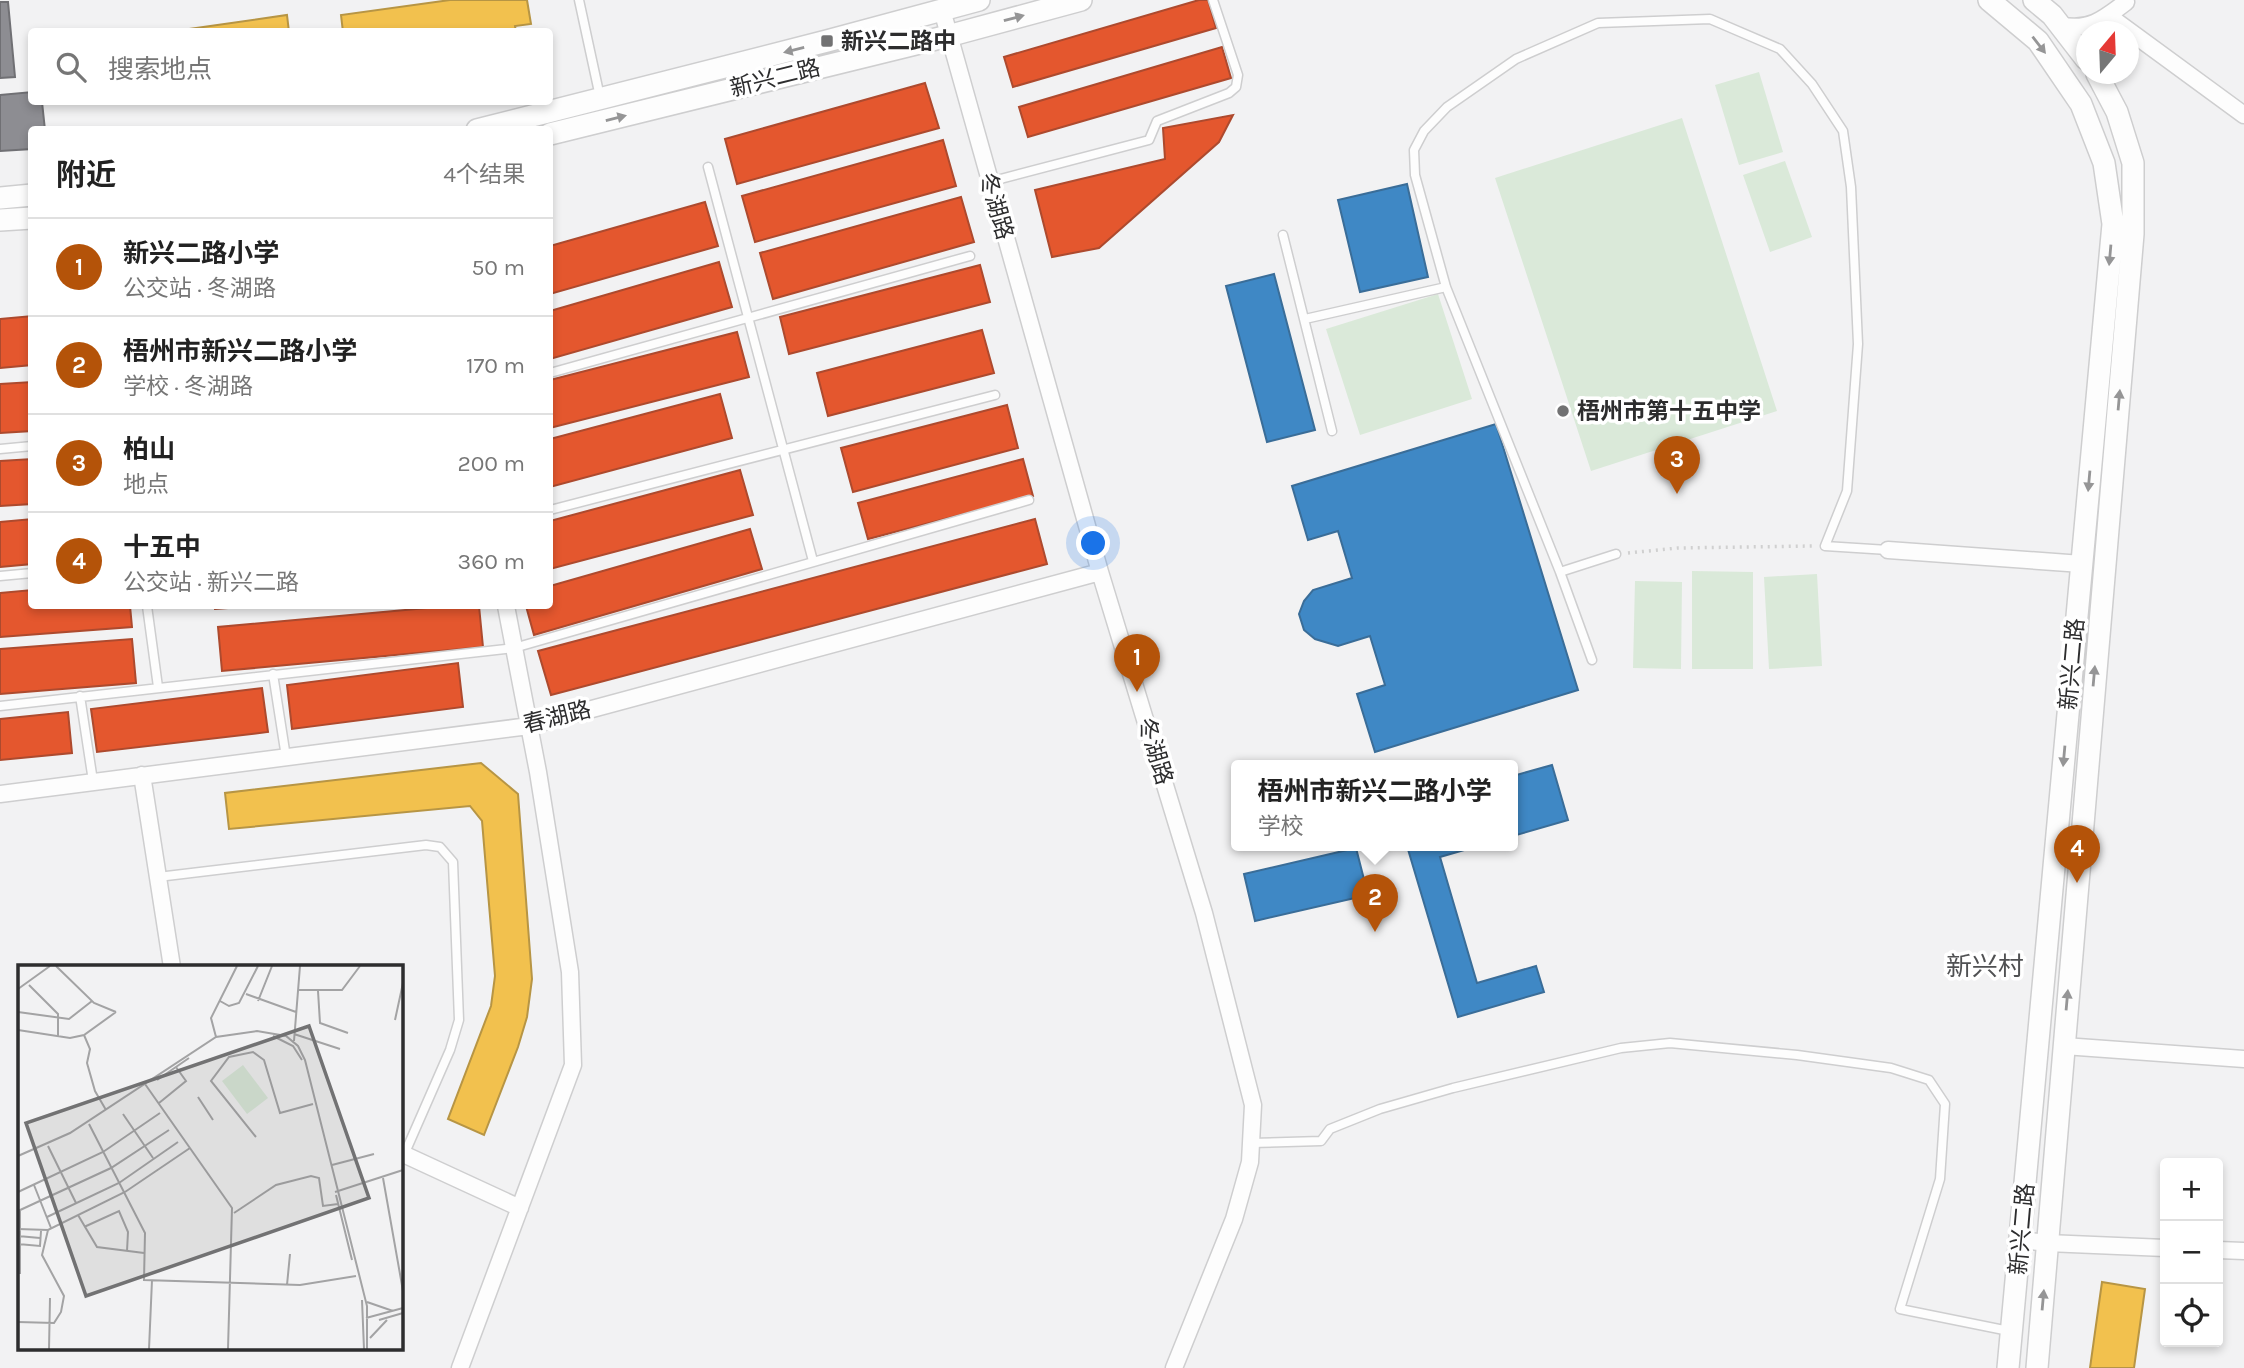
<!DOCTYPE html>
<html lang="zh">
<meta charset="utf-8">
<style>
:root{--surface:#fff;--page:#f6f6f6;--text:#222;--muted:#767676;--line:#e0e0e0;--accent:#b45309}
body{margin:0;font-family:Karla,"Noto Sans SC",sans-serif;background:var(--page);color:var(--text)}
.controls{position:absolute;right:21px;bottom:21px;display:grid;overflow:hidden;border-radius:7px;box-shadow:0 4px 10px #0003}
.controls button{width:63px;height:63px;display:grid;place-items:center;padding:0;border:0;border-bottom:2px solid var(--line);background:var(--surface);color:var(--text);font:35px sans-serif}
.compass{position:absolute;left:2076px;top:21px;width:63px;height:63px;border-radius:50%;background:var(--surface);box-shadow:0 4px 10px #0003;rotate:19deg}
.you{position:absolute;left:1094px;top:544px;width:24px;height:24px;margin:-18px;border:5px solid #fff;border-radius:50%;background:#1a73e8;box-shadow:0 0 0 10px #1a73e833}
.badge{display:grid;place-items:center;width:46px;height:46px;border-radius:50%;background:var(--accent);color:#fff;font-size:23px;font-weight:700}
.pin{position:absolute;translate:-50% -58px;filter:drop-shadow(0 2px 4px #0008)}
.pin::after{content:'';position:absolute;top:37px;width:24px;height:21px;background:inherit;clip-path:polygon(0 0,100% 0,50% 100%)}
.popup{position:absolute;left:1231px;top:760px;width:287px;height:91px;box-sizing:border-box;display:grid;place-content:center;border-radius:7px;background:var(--surface);filter:drop-shadow(0 2px 5px #0005);font-size:23px;white-space:nowrap;color:var(--muted)}
.popup b{font-size:26px;color:var(--text)}
.popup::after{content:'';position:absolute;left:50%;top:100%;margin-left:-14px;border:14px solid transparent;border-top-color:var(--surface)}
.list{margin:0;padding:0;list-style:none}
h2{display:flex;justify-content:space-between;align-items:center;height:91px;margin:0;padding:0 28px;font-size:30px}
h2 small{font-size:23px;font-weight:400;color:var(--muted)}
.list li{display:grid;grid-template-columns:46px 1fr auto;gap:21px;align-items:center;box-sizing:border-box;height:98px;padding:0 28px;border-top:2px solid var(--line)}
.list b{display:block;font-size:26px;white-space:nowrap}
.list p{margin:0;font-size:23px;white-space:nowrap;color:var(--muted)}
.list em{font-size:23px;font-style:normal;color:var(--muted)}
.icon{flex:none;width:38px;height:38px;fill:none;stroke:currentColor;stroke-width:2;stroke-linecap:round;stroke-linejoin:round}
.map{position:relative;flex:none;width:2244px;height:1368px;overflow:hidden}
.search{position:absolute;background:var(--surface);box-shadow:0 4px 10px #0003;left:28px;top:28px;width:525px;height:77px;display:flex;align-items:center;gap:18px;box-sizing:border-box;padding:0 24px;border-radius:7px;color:var(--muted);font-size:26px}
.panel{position:absolute;background:var(--surface);box-shadow:0 4px 10px #0003;left:28px;top:126px;width:525px;height:483px;border-radius:7px}
.map>svg:first-child{display:block}
</style>
<div class="map">
<svg width="2244" height="1368" viewBox="0 0 2244 1368">
<rect width="100%" height="100%" fill="#f2f2f3"/>
<path fill="#dae9d9" d="M1759,72L1783,152L1739,165L1715,85Z
M1682,118L1777,411L1591,471L1495,178Z
M1785,161L1812,237L1770,252L1743,175Z
M1438,294L1472,399L1360,435L1326,329Z
M1692,571L1753,572V669H1692Z
M1817,574L1822,666L1769,669L1764,577Z
M1635,581L1682,582L1681,669L1633,668Z"/>
<path fill="#f2c14e" stroke="#b79544" stroke-width="2" d="M450,0H527L531,24L515,26L516,32H343L341,15Z
M287,15L289,32H168Z
M481,763L518,794L532,979L527,1017L518,1047L484,1135L448,1119L491,1006L495,976L482,821L470,806L229,829L225,793Z
M2102,1282L2145,1289L2134,1368H2090Z"/>
<path fill="#e4572e" stroke="#ad4a2e" stroke-width="2" d="M1199,0H1208L1216,28L1013,87L1004,57Z
M1222,47L1231,78L1028,137L1019,107Z
M925,83L939,128L737,184L725,139Z
M1233,115L1219,142L1099,248L1052,257L1035,190L1165,159L1163,128Z
M943,140L956,186L755,242L742,196Z
M961,197L974,242L773,299L760,253Z
M705,202L718,246L550,294V246Z
M719,262L732,307L550,359V311Z
M980,265L990,302L789,354L780,317Z
M32,316V365L0,368V319Z
M982,330L994,373L828,416L817,373Z
M737,332L749,377L550,428V380Z
M32,382V431L0,433V384Z
M720,394L732,438L550,487V439Z
M1007,405L1018,448L853,492L841,448Z
M32,459V504L0,506V461Z
M1023,459L1033,496L868,539L858,503Z
M740,470L753,515L550,569V521Z
M32,519V564L0,567V522Z
M1035,519L1047,564L551,695L538,651Z
M750,529L762,569L534,635L526,606H550V586Z
M32,590V606H130L132,627L0,637V593Z
M214,606H257L215,609Z
M449,606H479L483,647L222,671L218,627Z
M132,639L136,683L0,694V649Z
M458,663L463,707L292,729L287,685Z
M262,688L268,732L97,752L91,709Z
M68,712L72,753L0,760V719Z"/>
<path fill="#3f88c5" stroke="#3a6d98" stroke-width="2" d="M1407,184L1428,277L1360,292L1338,200Z
M1274,274L1315,430L1267,442L1226,286Z
M1496,424L1578,690L1375,752L1357,694L1385,685L1370,636L1338,646L1315,639L1304,630L1299,614L1304,601L1313,590L1352,578L1338,531L1308,540L1292,486Z
M1552,765L1568,820L1513,836V776Z
M1407,846H1478L1440,857L1477,983L1536,966L1544,992L1458,1017Z
M1356,848L1368,895L1255,921L1244,874Z"/>
<path fill="#8d8d92" stroke="#707074" stroke-width="2" d="M0,2H8L15,77L0,78Z
M32,92V102H42L45,130H32V149L0,151V95Z"/>
<g fill="none" stroke-linecap="round" stroke-linejoin="round">
<defs>
<path id="lane" d="M579,0L600,97
M708,167L813,561
M989,182L1149,140L1157,121L1229,93L1236,87L1238,75L1213,0
M1283,235L1332,431
M1305,319L1446,287
M550,373L970,256
M0,449L32,446
M550,510L995,395
M1560,572L1616,554
M0,576L32,573
M147,606L158,687
M1592,660L1560,572L1446,287L1415,175L1414,150L1424,131L1447,107L1516,59L1598,23L1710,19L1780,49L1812,84L1843,131L1851,187L1858,344L1847,491L1825,546L1888,550
M273,674L286,757
M80,696L93,781
M0,706L514,648L1029,500
M158,877L426,845L440,847L453,862L459,1020L450,1050L404,1155
M1251,1143L1321,1141L1330,1129L1380,1109L1453,1088L1621,1048L1670,1043L1797,1055L1891,1068L1929,1080L1945,1104L1940,1179L1900,1309L2009,1331"/>
<path id="street" d="M942,10L1100,572L1204,913L1253,1105L1250,1162L1234,1219L1174,1368
M2117,22L2244,115
M2060,25C2088,32 2104,19 2126,2
M1888,550L2082,564
M142,775L172,967
M0,794L529,726L1100,572
M2064,1046L2244,1059
M401,1153L520,1208
M2021,1240L2047,1243L2165,1248
M2218,1250L2244,1251
M460,1368L573,1065L570,972L538,772L506,606"/>
<path id="secondary" d="M1989,0L2038,41L2081,104L2104,163L2113,224L2008,1368
M2034,0L2052,15L2086,59
M477,130L827,41L979,0
M550,134L948,36L1081,0
M0,198L32,195
M0,220L32,218
M2037,1368L2133,234V163L2117,112L2097,74"/>
</defs>
<use href="#lane" stroke="#cececf" stroke-width="11"/>
<use href="#street" stroke="#cececf" stroke-width="19"/>
<use href="#secondary" stroke="#cececf" stroke-width="24"/>
<path stroke="#d0d0d0" stroke-width="3.5" stroke-dasharray="2 5" stroke-linecap="butt" d="M1628,553L1678,548L1812,546"/>
<use href="#lane" stroke="#fdfdfd" stroke-width="8"/>
<use href="#street" stroke="#fdfdfd" stroke-width="16"/>
<use href="#secondary" stroke="#fdfdfd" stroke-width="21"/>
</g>
<defs><path id="oneway-solid" d="M-6-.8H1V-3.2L6.5 0L1 3.2V.8H-6Z" transform="scale(1.75)"/></defs>
<g fill="#959596">
<use href="#oneway-solid" transform="translate(1014 18) rotate(-15)"/>
<use href="#oneway-solid" transform="translate(2039 45) rotate(52)"/>
<use href="#oneway-solid" transform="translate(794 50) rotate(166)"/>
<use href="#oneway-solid" transform="translate(616 118) rotate(-14)"/>
<use href="#oneway-solid" transform="translate(2110 255) rotate(95)"/>
<use href="#oneway-solid" transform="translate(2119 400) rotate(-85)"/>
<use href="#oneway-solid" transform="translate(2089 481) rotate(95)"/>
<use href="#oneway-solid" transform="translate(2094 676) rotate(-85)"/>
<use href="#oneway-solid" transform="translate(2064 756) rotate(95)"/>
<use href="#oneway-solid" transform="translate(2067 1000) rotate(-85)"/>
<use href="#oneway-solid" transform="translate(2043 1300) rotate(-85)"/>
</g>
<g fill="#727273" stroke="#fff" stroke-width="2.5">
<rect x="820" y="34" width="14" height="14" rx="3.5"/>
<circle cx="1563" cy="411" r="7"/>
</g>
<g text-anchor="middle" dominant-baseline="central" stroke-width="7" stroke-linejoin="round" paint-order="stroke">
<g font-size="23" font-weight="bold" fill="#2d2d2e" stroke="#fff" text-anchor="start">
<text x="841" y="41">新兴二路中</text>
<text x="1577" y="411">梧州市第十五中学</text>
</g>
<g font-size="23" fill="#2d2d2e" stroke="#fff">
<text transform="translate(775 78) rotate(-14)">新兴二路</text>
<text transform="translate(996 206) rotate(74)">冬湖路</text>
<text transform="translate(2072 664) rotate(-85)">新兴二路</text>
<text transform="translate(557 717) rotate(-14)">春湖路</text>
<text transform="translate(1155 751) rotate(73)">冬湖路</text>
<text transform="translate(2022 1229) rotate(-85)">新兴二路</text>
</g>
<g font-size="26" fill="#505153" stroke="#fff">
<text x="1985" y="966">新兴村</text>
</g>
</g>
<g transform="translate(18 965)">
<rect width="385" height="385" fill="#f2f2f3"/>
<path d="M225,100L250,133L229,149L204,116Z" fill="#dae9d9"/>
<path fill="none" stroke="#a3a3a4" stroke-width="2" d="M38,1L76,38L98,47M11,20L40,49V72M0,24L32,1M281,25H324L342,1M300,26L302,58L330,68M228,29L278,47M202,36L211,41L221,38L240,1M240,36L254,1M0,47L51,54L74,36M377,55L385,18M0,65L52,73L66,70L98,47M276,69L322,84M66,70L72,84L69,98L77,126L88,145M255,71L275,81L284,95M198,72L193,53L219,1M276,76L282,1M139,115L171,93M127,119L214,243L210,384M180,132L195,155M141,138L168,116L158,102M105,149L135,193M385,154V190M71,159L127,268L126,315L282,320L338,311M238,172L193,116L211,92L235,87L246,95L262,148L295,139M30,181L58,238M0,191L52,168L198,72L239,66L268,71L280,81L287,95L349,341V384M314,200L356,189M365,213L385,326M16,220L33,263M0,227L85,187L142,148M317,227L385,205M318,230L334,295M0,246L93,203L151,165M216,248L258,220L293,211L301,213L305,241L320,239M60,250L79,282L126,288M29,252L101,218L160,177M66,262L101,246L110,267L109,286M0,264L30,265L107,227L172,183M0,271L22,273M0,279L22,281L23,266M2,309V245M269,320L272,289M344,335L346,384M349,337L375,346M348,353L385,343M361,355L385,348M0,357L36,358L43,347L46,331L24,290L30,265M352,373L369,355M31,384L32,333M131,384L134,315"/>
<path fill="#727273" fill-opacity="0.15" stroke="#727273" stroke-width="3.5" d="M291,61L351,233L68,331L8,158Z"/>
<rect width="385" height="385" fill="none" stroke="#2d2d2e" stroke-width="3.5"/>
</g>
</svg>
<div class="controls">
<button>+</button>
<button>−</button>
<button><svg class="icon" aria-label="locate" viewBox="0 0 24 24"><circle cx="12" cy="12" r="6"/><path d="M12 2v4M12 18v4M2 12h4M18 12h4"/></svg></button>
</div>
<svg class="compass" viewBox="-18 -18 36 36"><path d="M0-13l5 13h-10z" fill="#e53935"/><path d="M0 13l5-13h-10z" fill="#767676"/></svg>
<div class="you"></div>
<div class="pin badge" style="left:1137px;top:692px">1</div>
<div class="pin badge" style="left:1375px;top:932px">2</div>
<div class="popup"><b>梧州市新兴二路小学</b>学校</div>
<div class="pin badge" style="left:1677px;top:494px">3</div>
<div class="pin badge" style="left:2077px;top:883px">4</div>
<div class="search"><svg class="icon" aria-label="search" viewBox="0 0 24 24"><circle cx="10" cy="10" r="6"/><path d="M15 15l6 6"/></svg>搜索地点</div>
<section class="panel">
<h2>附近<small>4个结果</small></h2>
<ul class="list">
<li><span class="badge">1</span><div><b>新兴二路小学</b><p>公交站 · 冬湖路</p></div><em>50 m</em></li>
<li><span class="badge">2</span><div><b>梧州市新兴二路小学</b><p>学校 · 冬湖路</p></div><em>170 m</em></li>
<li><span class="badge">3</span><div><b>柏山</b><p>地点</p></div><em>200 m</em></li>
<li><span class="badge">4</span><div><b>十五中</b><p>公交站 · 新兴二路</p></div><em>360 m</em></li>
</ul>
</section>
</div>
